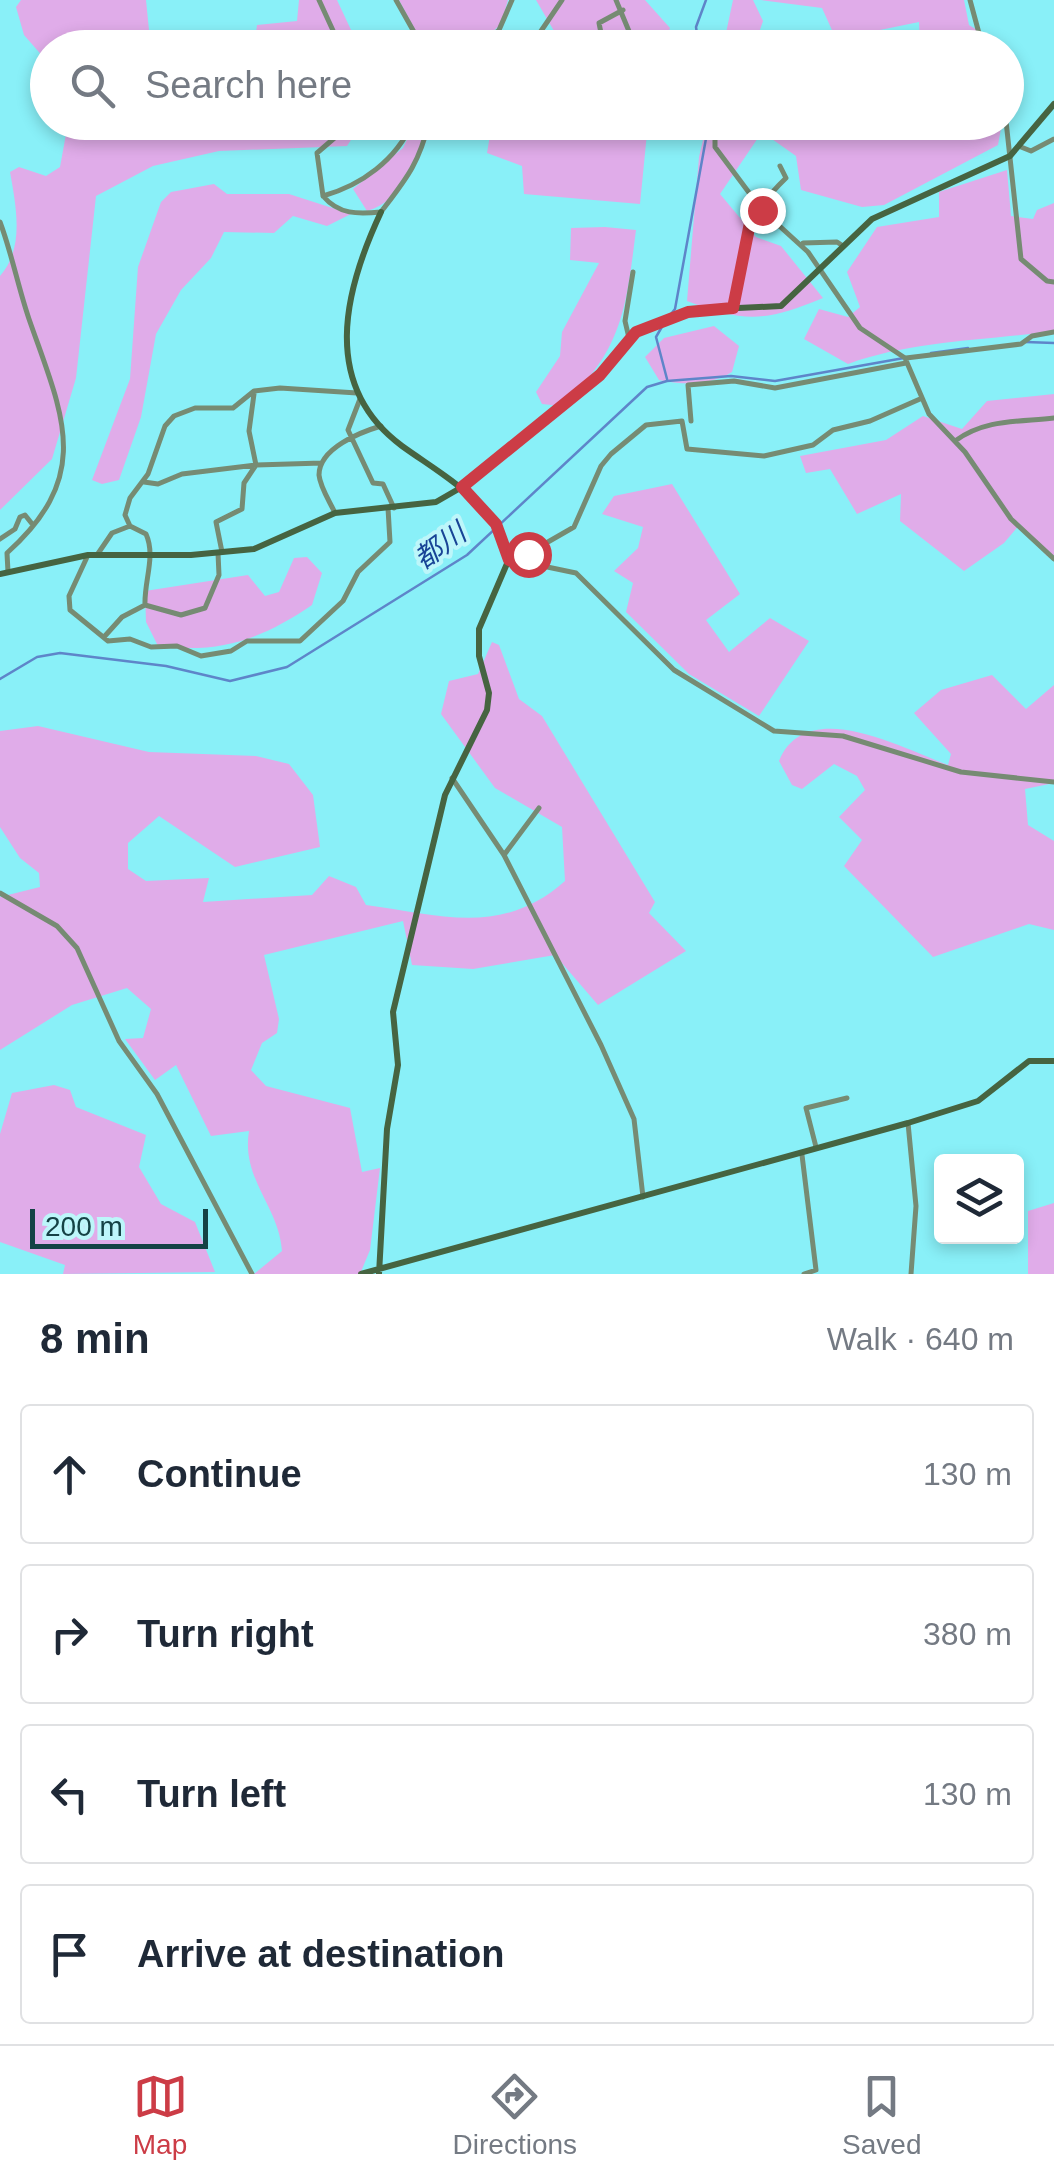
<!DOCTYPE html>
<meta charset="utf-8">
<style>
:root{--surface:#fff;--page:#f6f6f7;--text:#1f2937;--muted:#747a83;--line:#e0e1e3;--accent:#cc3c46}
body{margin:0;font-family:Helvetica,"Noto Sans JP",sans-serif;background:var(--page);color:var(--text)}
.controls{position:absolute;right:30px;bottom:30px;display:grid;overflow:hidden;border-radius:10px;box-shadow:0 5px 15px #0003}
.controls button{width:90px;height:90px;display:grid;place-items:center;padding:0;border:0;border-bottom:2px solid var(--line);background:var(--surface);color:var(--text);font:50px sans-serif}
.scale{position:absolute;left:30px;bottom:25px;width:178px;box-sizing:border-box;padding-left:10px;border:5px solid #154245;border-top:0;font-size:28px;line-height:35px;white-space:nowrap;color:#154245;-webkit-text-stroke:8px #bdf6fa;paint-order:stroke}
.stop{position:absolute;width:30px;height:30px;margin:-22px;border:8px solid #cc3c46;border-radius:50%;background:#fff}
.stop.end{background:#cc3c46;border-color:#fff;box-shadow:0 2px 10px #0008}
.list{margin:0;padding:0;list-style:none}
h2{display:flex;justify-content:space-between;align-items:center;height:130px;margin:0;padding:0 40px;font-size:42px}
h2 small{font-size:32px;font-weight:400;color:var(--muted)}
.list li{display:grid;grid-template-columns:65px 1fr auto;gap:30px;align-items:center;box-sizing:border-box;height:140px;margin:0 20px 20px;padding:0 20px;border:2px solid var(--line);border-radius:10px}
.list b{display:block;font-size:38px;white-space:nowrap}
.list em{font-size:32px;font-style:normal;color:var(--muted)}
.icon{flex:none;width:55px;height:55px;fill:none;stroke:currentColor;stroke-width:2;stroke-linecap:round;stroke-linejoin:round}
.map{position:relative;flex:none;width:1054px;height:1274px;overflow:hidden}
.search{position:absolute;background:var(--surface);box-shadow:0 5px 15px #0003;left:30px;right:30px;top:30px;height:110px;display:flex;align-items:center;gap:25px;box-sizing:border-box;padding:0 35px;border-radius:55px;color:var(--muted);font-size:38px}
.sheet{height:770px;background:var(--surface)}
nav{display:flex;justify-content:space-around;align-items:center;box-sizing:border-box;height:140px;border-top:2px solid var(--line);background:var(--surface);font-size:28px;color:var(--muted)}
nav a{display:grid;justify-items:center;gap:5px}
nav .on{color:var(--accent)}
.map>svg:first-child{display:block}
</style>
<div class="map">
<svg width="1054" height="1274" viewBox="0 0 1054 1274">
<rect width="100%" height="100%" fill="#89f0f8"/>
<path fill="#e0ace9" d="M21,0H146L150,40L172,47L48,48L47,112L39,93L45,59L24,35L16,7Z
M299,0H337L359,47L254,48L257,25L297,21Z
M399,0H508L501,24L475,48L424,47Z
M536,0H645L670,28L663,47H571L572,40L554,31Z
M733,0H753L763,21L754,47H723Z
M761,0H964L969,25L1004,47H920L919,22L836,39L822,8Z
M866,122L1002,123L998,145L884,205L862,207L801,190L796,156L762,132L720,194L756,237L781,246L823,298C765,322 745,323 687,301L699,157L707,123H830L831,131Z
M56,123H362L347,146L219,151L153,166L96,196L76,378L52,459L0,510V276C25,248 16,206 10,172L19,167L46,176L60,167L66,134Z
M415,123H433C421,155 403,201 367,211L353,189L403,148Z
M492,123H648L640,204L524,194L522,166L487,153Z
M1007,170L1011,216L1033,219L1037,210L1054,203V331C984,341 915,340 848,364L804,339L819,309L848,317L860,307L847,272L877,227L939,217V192Z
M214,184L227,194H289L351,214L327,226L293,216L274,233L224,232L211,258L181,290L156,334L141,417L119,480L102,484L92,480L130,379L138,267L161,202L171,192Z
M605,227L636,230C626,308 623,351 561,406L542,404L536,392L560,356L562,332L599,263L570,260L571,228Z
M714,326L739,346L732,372C709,386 684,385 659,380L645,357L664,338Z
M1054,394V555L1047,556L1020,524L1004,543L964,571L900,521L901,494L857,514L830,469L806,473L800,456L886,440L923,416L962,429L987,401Z
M672,484L740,594L706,620L729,652L770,618L809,641L759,716L689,674L626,612L633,583L614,571L638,548L643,527L602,514L614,496Z
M307,557L322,573L312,605C262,639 220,654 158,646L146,622L145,591L248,575L265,596L279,592L294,558Z
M492,642L499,645L519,699L542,716L655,902L649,913L686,951L598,1005L555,955L473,969L412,965L403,921L264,955L279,1019L277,1033L262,1043L251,1070L266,1086L350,1108L362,1172L380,1168L370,1250L360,1274H254L282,1251C279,1206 241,1179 249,1131L211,1136L176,1065L155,1080L125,1039L143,1038L151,1009L127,988L72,1005L0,1050V897L40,887L39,873L20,858L0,827V731L38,726L149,752L256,756L289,764L313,795L320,847L235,867L159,816L128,843V869L146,881L209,878L203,902L312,895L329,876L356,887L366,905C441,915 502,937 565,881L562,827L495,788L441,714L449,681L478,674Z
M992,675L1026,709L1054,685V783L1025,789L1028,825L1054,841V930L1029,924L933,957L844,866L862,840L839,817L865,790L857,776L834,764L802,789L792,785L779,761C806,695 902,748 948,765L951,754L914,713L941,690Z
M54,1085L70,1090L76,1107L146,1135L139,1167L161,1204L195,1222L215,1272L63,1274L65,1265L0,1242V1134L12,1093Z
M1054,1203V1274H1028V1211Z"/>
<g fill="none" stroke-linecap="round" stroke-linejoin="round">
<path stroke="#5e85c9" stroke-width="2.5" d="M699,48L696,27L706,0
M667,319L675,309L709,122
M663,325L656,337L667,379
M1026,342L1054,343
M931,353L968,348
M0,679L37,657L60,653L166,666L230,681L287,667L467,555L647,387L667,381L731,376L775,381L904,358"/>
<path stroke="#768b73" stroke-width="5" d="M319,0L341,48
M396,0L423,48
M616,0L636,48
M970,0L983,48
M265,48L266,45
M479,48L499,30L512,0
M524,48L539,34L562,0
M579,48H597
M604,48L599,23L623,10
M1006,121L1021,259L1047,281L1054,282
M353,122L317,153L323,196C339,215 358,214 381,212C406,179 419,164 429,122
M715,122V147L762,210L808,252L860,328L905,358L929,414L965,452L1011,519L1054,559
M1021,147L1031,151L1054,139
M323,196C362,185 396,160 413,122
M0,222C12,254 18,287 29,319C62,414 95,474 7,553L8,572
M803,243L837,242L843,246
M733,309C744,248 740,222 786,178L780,166
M629,338L625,321L633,272
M906,358L1021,344L1032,336L1054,332
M360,399L348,430L373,483L383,484L394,508
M691,421L688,385L734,381L775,388L906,363
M955,441C985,419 1018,422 1054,418
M144,482L158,484L182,474L256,465L322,463
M335,513C330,502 320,487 319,475C319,448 361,432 381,426
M130,526L125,515L130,498L148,474L165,426L174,416L195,408H233L254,391L280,388L357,393
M0,539L15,529L20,517L25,515L33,525
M222,552L216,522L242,509L244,483L256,465L249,431L254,394
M88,555L69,596L70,610L108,641L130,639L151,647L177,646L201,656L231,651L247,641H300L343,601L358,572L390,542L388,508
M97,555L112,533L130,526L146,534C156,556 144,581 145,605
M509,559L576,573L674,670L774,731L843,736L961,772L1054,782
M522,565L527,554L574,527L601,466L611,454L646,425L682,421L687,449L764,456L813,445L833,430L870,421L920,399
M104,637L122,617L145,605L181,615L205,608L219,575L218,553
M452,778L504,855L601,1045L634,1119L643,1197
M504,855L539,808
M0,893L57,926L77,948L119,1041L157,1094L252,1274
M908,1123L916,1206L911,1274
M816,1147L806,1108L847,1098
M802,1155L816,1270L804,1274"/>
<path stroke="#466441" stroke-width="6" d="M0,574L88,555H191L254,549L335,513L436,502L462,487L601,375L636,332L697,310L781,306L872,219L1010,156L1054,104
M361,1274L908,1123L978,1101L1029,1061H1054
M379,1274L387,1129L398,1065L393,1012L445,795L487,710L489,693L479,656V629L509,559C497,503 445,477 402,446C320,385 344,291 381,212"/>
</g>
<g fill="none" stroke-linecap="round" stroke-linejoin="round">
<path stroke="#cc3c46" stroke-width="12" d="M528,554L522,565L509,560L496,524L462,487L600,375L636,332L688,312L733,308L750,223L758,204L762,210"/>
</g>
<g text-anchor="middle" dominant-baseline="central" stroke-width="8" stroke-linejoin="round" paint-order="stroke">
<g font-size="28" font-style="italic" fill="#184496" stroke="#bdf6fa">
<text transform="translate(440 546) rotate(-36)">都川</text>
</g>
</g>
</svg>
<div class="controls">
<button><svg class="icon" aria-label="layers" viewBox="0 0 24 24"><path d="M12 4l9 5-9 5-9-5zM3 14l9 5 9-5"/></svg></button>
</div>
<div class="scale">200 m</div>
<div class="stop" style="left:528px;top:554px"></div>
<div class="stop end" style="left:762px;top:210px"></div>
<div class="search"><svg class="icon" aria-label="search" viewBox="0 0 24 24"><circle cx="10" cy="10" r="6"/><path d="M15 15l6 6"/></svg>Search here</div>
</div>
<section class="sheet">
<h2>8 min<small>Walk · 640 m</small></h2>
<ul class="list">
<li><svg class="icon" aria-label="ahead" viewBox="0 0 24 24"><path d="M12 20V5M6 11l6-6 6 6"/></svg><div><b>Continue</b></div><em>130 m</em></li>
<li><svg class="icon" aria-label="right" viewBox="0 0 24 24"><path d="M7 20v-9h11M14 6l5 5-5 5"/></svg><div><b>Turn right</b></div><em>380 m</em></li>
<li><svg class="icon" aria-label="left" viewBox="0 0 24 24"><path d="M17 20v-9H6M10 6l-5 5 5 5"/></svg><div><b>Turn left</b></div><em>130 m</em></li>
<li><svg class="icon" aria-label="arrive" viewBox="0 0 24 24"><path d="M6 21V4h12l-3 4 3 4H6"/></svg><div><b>Arrive at destination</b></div></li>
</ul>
</section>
<nav>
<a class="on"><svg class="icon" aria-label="map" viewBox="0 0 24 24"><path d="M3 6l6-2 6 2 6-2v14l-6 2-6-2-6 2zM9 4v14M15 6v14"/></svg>Map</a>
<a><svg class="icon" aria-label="directions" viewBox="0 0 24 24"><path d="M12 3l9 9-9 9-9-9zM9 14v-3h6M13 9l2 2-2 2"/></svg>Directions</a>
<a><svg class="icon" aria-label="saved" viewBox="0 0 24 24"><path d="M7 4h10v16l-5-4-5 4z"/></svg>Saved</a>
</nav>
